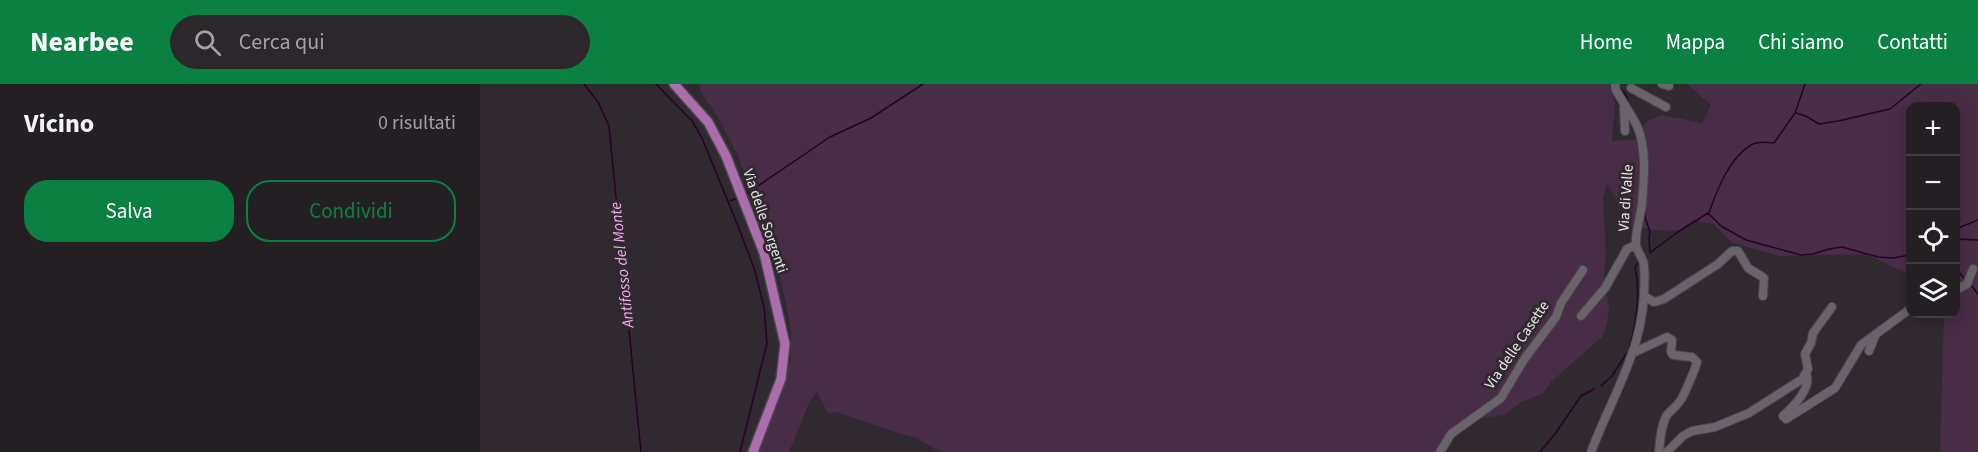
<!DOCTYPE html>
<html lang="it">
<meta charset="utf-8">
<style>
:root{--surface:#241f23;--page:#2c272b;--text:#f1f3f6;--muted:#a3a2a6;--line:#413d41;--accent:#0b8043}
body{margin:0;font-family:"Source Sans 3",sans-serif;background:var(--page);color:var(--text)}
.controls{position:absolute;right:18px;top:18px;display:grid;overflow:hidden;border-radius:12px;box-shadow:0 3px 15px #0003}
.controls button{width:54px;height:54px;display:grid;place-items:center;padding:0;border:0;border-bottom:2px solid var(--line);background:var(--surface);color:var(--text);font:30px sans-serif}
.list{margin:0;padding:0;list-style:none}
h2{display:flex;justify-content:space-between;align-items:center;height:78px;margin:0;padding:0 24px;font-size:26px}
h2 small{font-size:20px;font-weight:400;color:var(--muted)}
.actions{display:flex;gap:12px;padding:18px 24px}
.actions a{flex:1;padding:14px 0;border:2px solid var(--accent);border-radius:24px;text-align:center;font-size:21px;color:var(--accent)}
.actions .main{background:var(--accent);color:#fff}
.icon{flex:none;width:33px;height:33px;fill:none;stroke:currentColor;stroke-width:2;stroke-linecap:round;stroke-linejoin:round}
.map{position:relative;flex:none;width:1498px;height:368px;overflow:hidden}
header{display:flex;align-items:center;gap:36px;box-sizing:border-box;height:84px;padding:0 30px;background:var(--accent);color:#fff}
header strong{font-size:28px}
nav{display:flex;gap:33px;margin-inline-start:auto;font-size:21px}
.search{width:420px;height:54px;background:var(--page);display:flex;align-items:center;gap:15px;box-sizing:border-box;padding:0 21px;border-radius:33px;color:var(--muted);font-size:22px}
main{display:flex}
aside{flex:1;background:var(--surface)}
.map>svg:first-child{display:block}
</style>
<header>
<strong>Nearbee</strong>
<div class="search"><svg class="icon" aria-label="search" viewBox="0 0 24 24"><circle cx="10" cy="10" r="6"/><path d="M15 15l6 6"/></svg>Cerca qui</div>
<nav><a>Home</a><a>Mappa</a><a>Chi siamo</a><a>Contatti</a></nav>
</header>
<main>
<aside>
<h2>Vicino<small>0 risultati</small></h2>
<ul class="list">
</ul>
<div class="actions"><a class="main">Salva</a><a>Condividi</a></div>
</aside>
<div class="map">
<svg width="1498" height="368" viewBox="0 0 1498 368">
<rect width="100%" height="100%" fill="#30292f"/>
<path fill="#482d47" d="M219,0H1130L1135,20L1132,57L1155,56L1167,37L1181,31L1222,39L1231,21L1207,0H1498V368H1460L1464,230H1476V22H1430V191L1386,170L1300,172L1252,159L1234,140L1213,136L1200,146L1183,147L1153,142L1127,100L1123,114L1126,171L1124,192L1129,224L1127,240L1122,253L1073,296L1062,310L1041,318L1024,331L998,335L965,355L956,368H461L434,353L418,349L357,328L348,329L337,308L330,317L309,368H278L311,275V249L308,229L297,179L288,149L257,70L240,37L221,8Z"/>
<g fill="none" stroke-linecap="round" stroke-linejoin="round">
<path stroke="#280029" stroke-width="1.5" d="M104,0L118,18L129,42L161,368
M176,0L212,37L222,54L258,142L275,187L284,223L287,259L260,368
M1139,2L1147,13V20
M1316,29L1326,32L1339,40L1358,37L1410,25L1441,0
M266,110L350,53L391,34L443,0
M250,117L258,114
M1165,124V133L1170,148L1169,152L1170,169
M1228,129L1241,142L1266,156L1321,171L1333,170L1349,165L1362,163L1398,173L1413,174L1430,171
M1229,129C1237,106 1249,74 1271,61C1277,57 1286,58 1294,59L1315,29L1325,0
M1476,145L1498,136
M1476,155L1498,156
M1171,168L1198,148L1228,129
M1476,185L1484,194
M1491,201L1498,210
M1149,264C1157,237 1161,210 1155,183L1159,177
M1121,302L1132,292L1146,270
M1060,368L1075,350L1101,312L1114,305"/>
<defs>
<path id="minor" d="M1182,0L1189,2
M1151,4L1186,23
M1144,24L1145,47
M1476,206L1487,200L1493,185
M1164,212L1174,218L1184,215L1238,180L1252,167H1258L1268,184L1284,194L1283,212
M1101,232L1125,204L1147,165L1156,161
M1389,267L1395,252
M1153,269L1187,253L1192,256L1191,268L1193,271L1212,273L1217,278C1216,283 1203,314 1200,317C1197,322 1191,326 1187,331C1181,341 1180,356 1179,368
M1324,292L1328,285L1325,270L1331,259L1333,249L1352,223
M1306,335L1355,304L1381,261L1430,225
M960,368L971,350L1021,314L1045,274L1076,233L1081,219L1103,186
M1111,368C1137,300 1169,259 1164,181C1163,173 1156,167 1156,160C1155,147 1161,132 1162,119C1164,96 1167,64 1157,42C1151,30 1143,19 1136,6L1135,0
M1187,368L1203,352L1212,347L1235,343L1269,329L1327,292C1330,306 1313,323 1303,332L1306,335"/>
<path id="major" d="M194,0L228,38L246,72L284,169L305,260L301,295L273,368"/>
</defs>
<use href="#minor" stroke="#4a454a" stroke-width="10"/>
<use href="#major" stroke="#4a454a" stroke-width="12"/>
<use href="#minor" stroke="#6b636b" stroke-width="8"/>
<use href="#major" stroke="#ab6dab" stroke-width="9"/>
</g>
<g text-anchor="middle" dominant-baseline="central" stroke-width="6" stroke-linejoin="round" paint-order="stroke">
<g font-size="15" fill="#eae6ea" stroke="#30292f">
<text transform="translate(1146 114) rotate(-86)">Via di Valle</text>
<text transform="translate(285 137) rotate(71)">Via delle Sorgenti</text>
<text transform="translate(1037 261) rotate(-56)">Via delle Casette</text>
</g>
<g font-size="16" font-style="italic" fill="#f3adf1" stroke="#30292f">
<text transform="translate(142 181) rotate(-96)">Antifosso del Monte</text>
</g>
</g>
</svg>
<div class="controls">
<button>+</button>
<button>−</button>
<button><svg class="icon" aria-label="locate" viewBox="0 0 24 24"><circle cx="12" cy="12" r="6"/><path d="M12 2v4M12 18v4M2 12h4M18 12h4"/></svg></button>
<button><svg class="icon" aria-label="layers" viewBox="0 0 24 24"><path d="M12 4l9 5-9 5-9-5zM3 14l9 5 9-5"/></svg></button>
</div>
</div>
</main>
